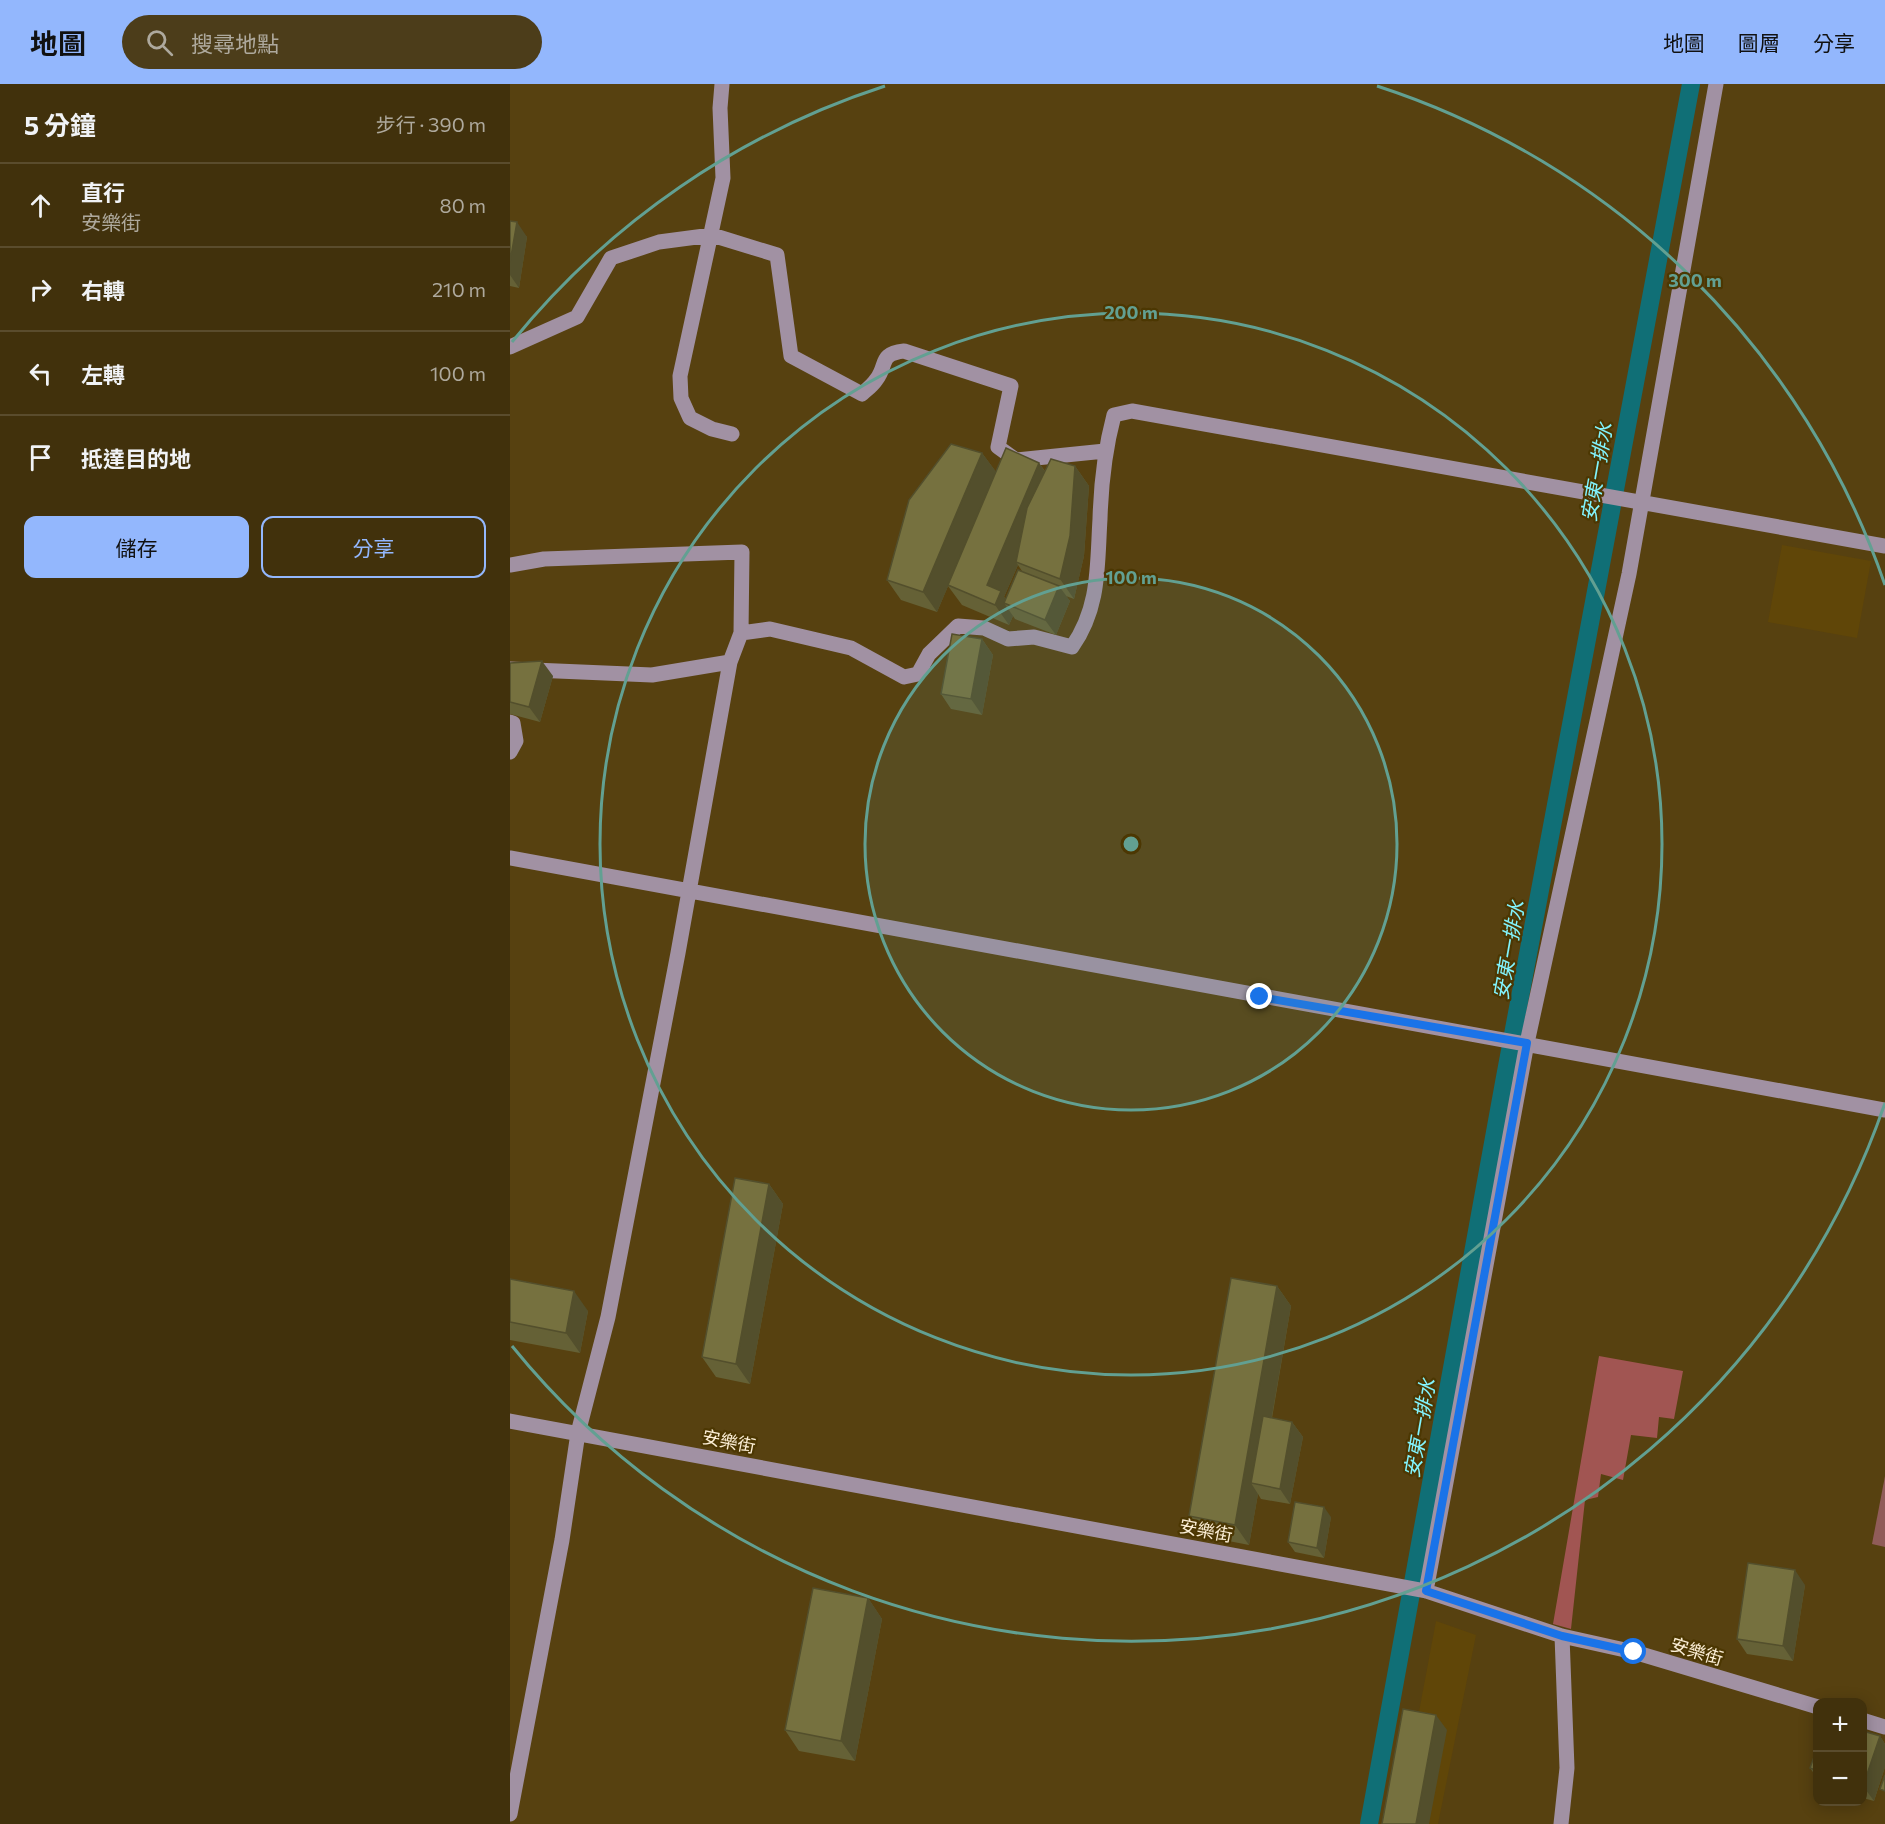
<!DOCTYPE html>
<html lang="zh-TW">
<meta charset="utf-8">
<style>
:root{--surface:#41310c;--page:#4c3d1a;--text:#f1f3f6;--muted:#aea99d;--line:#5a4c2d;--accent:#93b7fd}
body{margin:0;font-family:Commissioner,"Noto Sans TC",sans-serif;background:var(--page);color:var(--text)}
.controls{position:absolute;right:18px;bottom:18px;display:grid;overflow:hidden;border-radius:12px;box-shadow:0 3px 15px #0003}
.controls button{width:54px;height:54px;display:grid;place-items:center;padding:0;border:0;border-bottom:2px solid var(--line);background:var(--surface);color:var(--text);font:30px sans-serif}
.stop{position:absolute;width:18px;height:18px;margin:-14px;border:4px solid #1a73e8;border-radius:50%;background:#fff}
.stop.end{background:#1a73e8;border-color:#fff;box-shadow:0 2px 6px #0008}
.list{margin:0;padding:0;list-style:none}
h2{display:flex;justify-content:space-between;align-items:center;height:78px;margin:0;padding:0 24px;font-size:26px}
h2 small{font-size:20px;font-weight:400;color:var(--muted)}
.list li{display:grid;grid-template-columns:39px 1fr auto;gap:18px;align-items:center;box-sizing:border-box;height:84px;padding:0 24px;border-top:2px solid var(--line)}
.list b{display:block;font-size:22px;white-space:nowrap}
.list p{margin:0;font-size:20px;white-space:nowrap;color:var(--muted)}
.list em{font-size:20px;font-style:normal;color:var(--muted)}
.actions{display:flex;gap:12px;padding:18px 24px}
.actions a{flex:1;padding:14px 0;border:2px solid var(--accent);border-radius:12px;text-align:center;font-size:21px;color:var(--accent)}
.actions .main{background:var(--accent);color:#111}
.icon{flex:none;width:33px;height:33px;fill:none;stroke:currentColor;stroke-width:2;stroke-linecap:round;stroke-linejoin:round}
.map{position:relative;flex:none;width:1375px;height:1740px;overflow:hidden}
header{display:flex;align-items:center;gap:36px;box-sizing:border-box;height:84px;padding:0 30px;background:var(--accent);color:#111}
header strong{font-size:28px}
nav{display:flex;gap:33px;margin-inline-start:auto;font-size:21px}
.search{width:420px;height:54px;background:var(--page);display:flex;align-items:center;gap:15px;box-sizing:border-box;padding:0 21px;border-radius:33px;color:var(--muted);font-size:22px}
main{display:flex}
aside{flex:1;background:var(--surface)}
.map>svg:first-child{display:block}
</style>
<header>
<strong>地圖</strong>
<div class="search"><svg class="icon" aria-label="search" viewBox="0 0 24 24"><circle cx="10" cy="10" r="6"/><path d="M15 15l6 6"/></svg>搜尋地點</div>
<nav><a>地圖</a><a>圖層</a><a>分享</a></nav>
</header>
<main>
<aside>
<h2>5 分鐘<small>步行 · 390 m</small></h2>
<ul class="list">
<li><svg class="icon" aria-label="ahead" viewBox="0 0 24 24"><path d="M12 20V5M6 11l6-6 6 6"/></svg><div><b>直行</b><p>安樂街</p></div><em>80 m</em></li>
<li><svg class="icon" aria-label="right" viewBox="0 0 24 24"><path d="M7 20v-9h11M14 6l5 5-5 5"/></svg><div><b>右轉</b></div><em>210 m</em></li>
<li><svg class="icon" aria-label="left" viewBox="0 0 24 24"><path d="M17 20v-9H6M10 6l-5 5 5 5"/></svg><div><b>左轉</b></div><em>100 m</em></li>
<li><svg class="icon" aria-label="arrive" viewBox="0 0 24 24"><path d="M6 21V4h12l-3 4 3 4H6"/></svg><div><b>抵達目的地</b></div></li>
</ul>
<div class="actions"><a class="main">儲存</a><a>分享</a></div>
</aside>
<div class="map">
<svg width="1375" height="1740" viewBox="0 0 1375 1740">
<rect width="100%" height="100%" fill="#574110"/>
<path fill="#604608" d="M1272,461L1361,477L1347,554L1258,538Z
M926,1537L966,1551L928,1740H888Z"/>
<path fill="#905c59" d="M1375,1392V1463L1362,1460Z"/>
<path fill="#a15552" d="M1089,1272L1173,1287L1164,1335L1149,1333L1147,1354L1121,1351L1113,1396L1091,1390L1088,1413L1075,1416L1061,1545L1043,1540Z"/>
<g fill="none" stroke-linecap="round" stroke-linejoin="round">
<path stroke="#106f76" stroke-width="18" d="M859,1740L995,993L1181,0"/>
<path stroke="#a191a3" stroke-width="15" d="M212,0L210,24L213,94L170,292L171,314L180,334L202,345L222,350
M0,263L67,233L101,174L149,158L202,151L267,171L281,272L352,310C356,306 362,302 366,296C378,281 368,270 394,267L501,302L488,363L506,376L595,367
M0,481L34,475L232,468L231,549
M0,585L142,591L220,578L231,549L260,545L341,564L394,593L408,590L419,570L448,542L474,544L498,555L524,553L562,563C590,523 587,482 590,435C591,400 595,365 604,331L622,327L1375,462
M0,638L3,639L6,657L0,668
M0,774L1375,1026
M0,1337L916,1507L1052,1552L1124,1568L1308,1623
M916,1507L1017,959L1119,490L1206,0
M1352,1636L1375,1643
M0,1730L52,1456L68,1349L98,1233L168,869L220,578
M1051,1740L1057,1684L1052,1552"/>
</g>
<path fill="#656136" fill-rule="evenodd" d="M0,137L17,153L9,204L0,202Z
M472,369L486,388L529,379L535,387L565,382L579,402L574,472L564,515L556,512L560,517L546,551L505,535L503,532L499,541L452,521L438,502L427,528L391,516L377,496ZM508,481L512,487L496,515L494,513Z
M472,555L483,571L472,631L441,625L431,610Z
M0,579L43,592L30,638L0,630Z
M259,1100L273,1120L240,1300L206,1293L192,1273Z
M0,1195L78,1227L70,1269L0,1256Z
M767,1202L781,1222L762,1334L782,1338L793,1353L780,1420L751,1415L748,1410L739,1461L693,1452L679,1432Z
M821,1433L814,1474L785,1468L778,1458Z
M1295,1501L1283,1577L1237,1570L1227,1555Z
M358,1514L372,1535L345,1677L289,1667L275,1646Z
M1353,1647L1370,1652L1375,1660V1683L1364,1717L1353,1714Z
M1308,1662V1695L1300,1684Z"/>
<path fill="#534f2c" d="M7,138L17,153L9,204L0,191V178Z
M472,369L487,389L427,528L413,508Z
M529,379L543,399L506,478L508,481L494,513L501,522L494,519L503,532L499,541L485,521L477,501Z
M565,382L579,402L574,472L564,515L550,495Z
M549,502L560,517L546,551L535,536Z
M472,555L483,571L472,631L461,615Z
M32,577L43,592L30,638L19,623Z
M259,1100L273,1120L240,1300L226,1280Z
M767,1202L781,1222L750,1401L741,1399L748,1410L739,1461L725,1441Z
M64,1207L78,1227L70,1269L56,1249Z
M782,1338L793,1353L780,1420L770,1405Z
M814,1423L821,1433L814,1474L807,1464Z
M1285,1486L1295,1501L1283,1577L1273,1562Z
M358,1514L372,1535L345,1677L331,1657Z
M926,1631L937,1646L919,1740H906Z
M1370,1652L1375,1660V1683L1364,1717L1353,1702Z"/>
<path fill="#76713f" stroke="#534f2c" stroke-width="1.5" d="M0,137L7,138L0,178Z
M441,360L472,369L413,508L377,496L399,416Z
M496,364L529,379L477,501L491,507L485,521L438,501Z
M541,375L565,382L560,452L550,495L506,478L517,424Z
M508,486L549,502L535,536L494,519Z
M442,550L472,555L461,615L431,610Z
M32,577L19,623L0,618V579Z
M225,1094L259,1100L226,1280L192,1273Z
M721,1194L767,1202L725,1441L679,1432Z
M0,1195L64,1207L56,1249L0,1238Z
M753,1332L782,1338L770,1405L741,1399Z
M785,1418L814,1423L807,1464L778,1458Z
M1238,1479L1285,1486L1273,1562L1227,1555Z
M303,1504L358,1514L331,1657L275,1646Z
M893,1625L926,1631L906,1740H872Z
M1353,1647L1370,1652L1353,1702Z
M1308,1662V1687L1300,1684Z
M1375,1691V1707L1370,1705Z"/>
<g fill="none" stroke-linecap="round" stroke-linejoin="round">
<path stroke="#1a73e8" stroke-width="8" d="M750,913L1017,959L916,1507L1052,1552L1124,1568"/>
</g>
<circle cx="621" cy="760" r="266" fill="#62a092" fill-opacity=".12"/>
<g fill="none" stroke="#62a092" stroke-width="3">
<circle cx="621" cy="760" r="266"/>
<circle cx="621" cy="760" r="531"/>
<path d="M1375 1019A797 797 0 0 1 2 1262M2 258A797 797 0 0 1 375 2M867 2A797 797 0 0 1 1375 501"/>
</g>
<g text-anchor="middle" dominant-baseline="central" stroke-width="4.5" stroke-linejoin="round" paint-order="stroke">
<g font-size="18" fill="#fbeed5" stroke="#4c3702">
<text transform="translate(219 1357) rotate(11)">安樂街</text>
<text transform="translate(696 1446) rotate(11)">安樂街</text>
<text transform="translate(1187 1567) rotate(17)">安樂街</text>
</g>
<g font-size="20" font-style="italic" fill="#82f4fe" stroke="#4c3702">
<text transform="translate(1086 388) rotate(-80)">安東一排水</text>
<text transform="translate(998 866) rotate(-80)">安東一排水</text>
<text transform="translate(909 1344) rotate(-80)">安東一排水</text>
</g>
</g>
<circle cx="621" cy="760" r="9" fill="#62a092" stroke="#4c3702" stroke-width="3"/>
<g font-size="18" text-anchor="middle" font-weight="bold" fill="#62a092" stroke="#4c3702" stroke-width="4.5" stroke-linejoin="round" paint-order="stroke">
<text x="1185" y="203">300 m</text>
<text x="621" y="235">200 m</text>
<text x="621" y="500">100 m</text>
</g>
</svg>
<div class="controls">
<button>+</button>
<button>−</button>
</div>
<div class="stop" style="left:1124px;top:1568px"></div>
<div class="stop end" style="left:750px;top:913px"></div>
</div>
</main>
